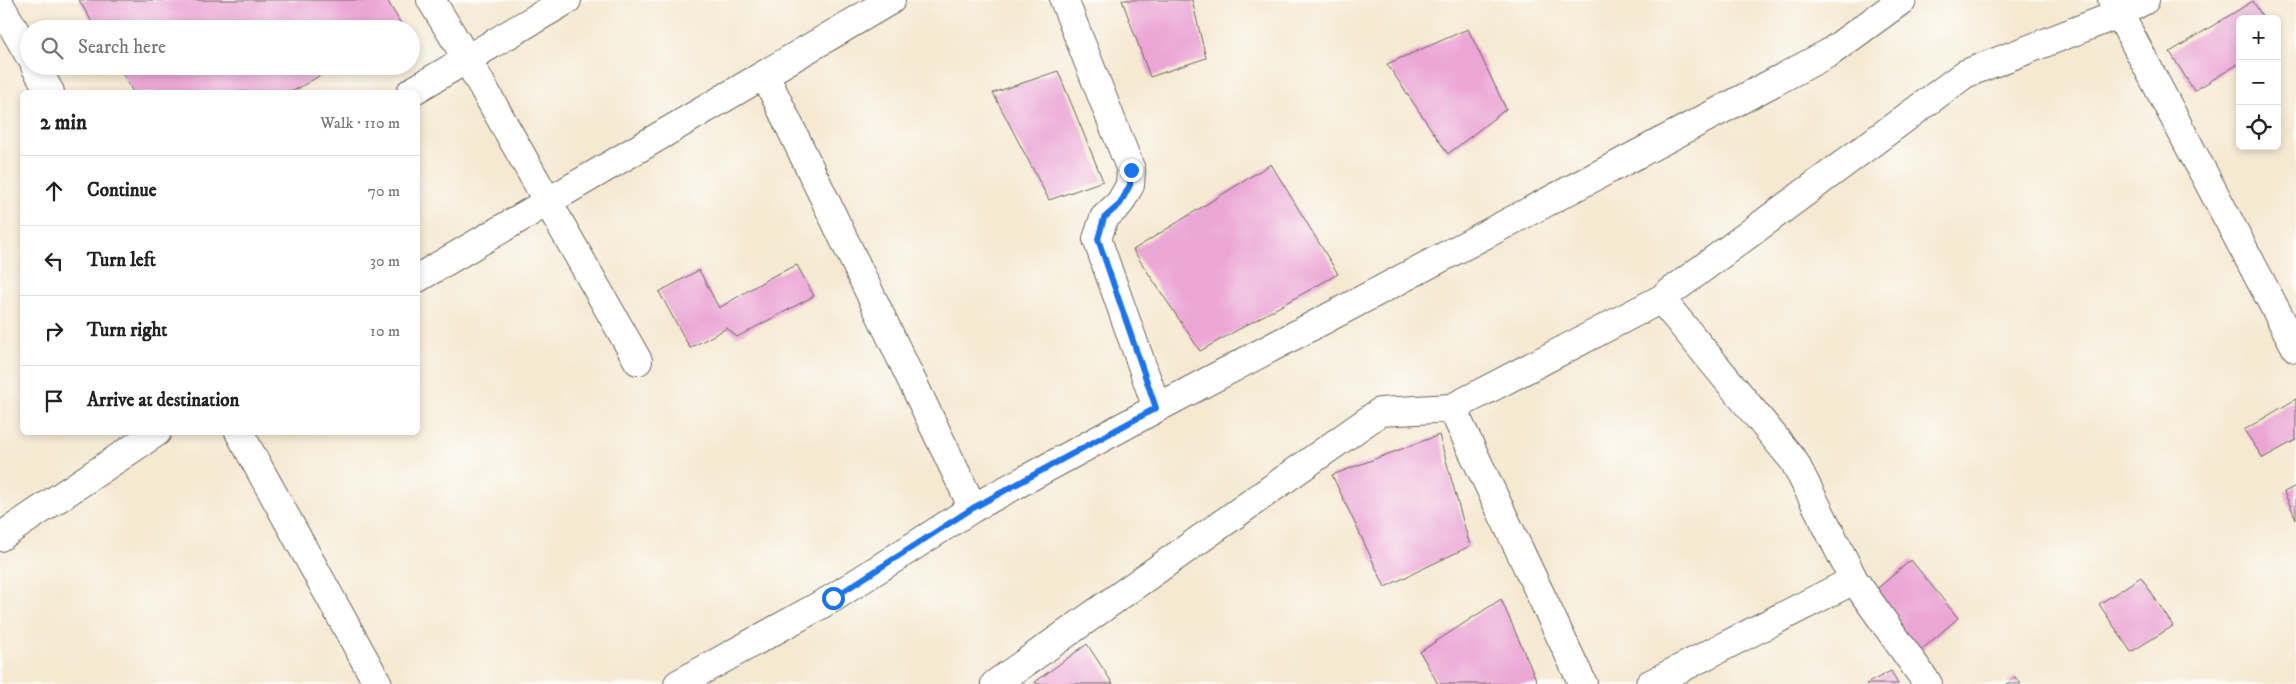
<!DOCTYPE html>
<meta charset="utf-8">
<style>
:root{--surface:#fff;--page:#f2f2f2;--text:#222;--muted:#767676;--line:#e0e0e0}
body{margin:0;font-family:"IM FELL DW Pica",serif;background:var(--page);color:var(--text)}
.controls{position:absolute;right:15px;top:15px;display:grid;overflow:hidden;border-radius:8px;box-shadow:0 2px 8px #0003}
.controls button{width:45px;height:45px;display:grid;place-items:center;padding:0;border:0;border-bottom:1px solid var(--line);background:var(--surface);color:var(--text);font:25px sans-serif}
.stop{position:absolute;width:15px;height:15px;margin:-11px;border:4px solid #1a73e8;border-radius:50%;background:#fff}
.stop.end{background:#1a73e8;border-color:#fff;box-shadow:0 1px 5px #0008}
.list{margin:0;padding:0;list-style:none}
h2{display:flex;justify-content:space-between;align-items:center;height:65px;margin:0;padding:0 20px;font-size:21px}
h2 small{font-size:16px;font-weight:400;color:var(--muted)}
.list li{display:grid;grid-template-columns:32px 1fr auto;gap:15px;align-items:center;box-sizing:border-box;height:70px;padding:0 20px;border-top:1px solid var(--line)}
.list b{display:block;font-size:19px;white-space:nowrap}
.list em{font-size:16px;font-style:normal;color:var(--muted)}
.icon{flex:none;width:28px;height:28px;fill:none;stroke:currentColor;stroke-width:2;stroke-linecap:round;stroke-linejoin:round}
.map{position:relative;flex:none;width:2296px;height:684px;overflow:hidden}
.search{position:absolute;background:var(--surface);box-shadow:0 2px 8px #0003;left:20px;top:20px;width:400px;height:55px;display:flex;align-items:center;gap:12px;box-sizing:border-box;padding:0 18px;border-radius:28px;color:var(--muted);font-size:19px}
.panel{position:absolute;background:var(--surface);box-shadow:0 2px 8px #0003;left:20px;top:90px;width:400px;height:345px;border-radius:8px}
.map>svg:first-child{display:block}
</style>
<div class="map">
<svg width="2296" height="684" viewBox="0 0 2296 684">
<rect width="100%" height="100%" fill="#fdfcf7"/>
<filter id="ink" filterUnits="userSpaceOnUse"><feTurbulence type="fractalNoise" baseFrequency=".02" numOctaves="2"/><feDisplacementMap in="SourceGraphic" scale="10" xChannelSelector="R" yChannelSelector="G"/><feConvolveMatrix kernelMatrix="1 2 1 2 8 2 1 2 1" color-interpolation-filters="sRGB"/></filter>
<filter id="wash" filterUnits="userSpaceOnUse"><feTurbulence type="fractalNoise" baseFrequency=".0096" numOctaves="4" result="noise"/><feDisplacementMap in="SourceGraphic" scale="20" xChannelSelector="R" yChannelSelector="G"/><feGaussianBlur stdDeviation="1.12" result="paint"/><feColorMatrix in="noise" values="0 0 0 0 0 0 0 0 0 0 0 0 0 0 0 0 0 1.4 0 .05"/><feComposite in="paint" operator="in"/></filter>
<g filter="url(#wash)">
<rect width="100%" height="100%" fill="#f5e9d2"/>
<g id="blocks">
<path fill="#eba6d6" d="M79,0H387L403,27L399,29H96Z
M1122,0H1192L1206,58L1150,77Z
M2253,1L2264,19H2240V63L2194,91L2170,52Z
M1468,29L1506,109L1448,154L1387,64Z
M118,66H336L292,92H133Z
M1058,71L1103,181L1049,200L993,93Z
M1271,164L1338,274L1200,351L1133,250Z
M797,265L814,296L737,337L727,328L690,348L659,292L699,270L719,308L771,277Z
M2296,399V440L2263,458L2244,430Z
M1439,435L1470,546L1385,587L1332,475Z
M2296,486V519L2284,492Z
M1911,560L1958,618L1920,651L1872,593Z
M2141,577L2173,626L2131,652L2099,604Z
M1501,599L1538,684H1438L1420,652Z
M1087,644L1113,684H1037L1035,682Z
M1891,671L1898,684H1866Z
M2015,677L2021,684H2007Z"/>
</g>
</g>
<g filter="url(#ink)">
<use href="#blocks" fill-opacity="0" stroke="#68645c" stroke-width="1"/>
<g fill="none" stroke-linecap="round" stroke-linejoin="round">
<defs>
<path id="minor" d="M431,0L467,59L638,361
M1064,0L1131,170L1130,185L1120,203L1104,218L1097,239L1157,408
M2112,0L2296,348
M765,75L973,508
M411,92L567,0
M418,278L891,0
M1661,299L1794,461L1854,580L1928,684
M1452,408L1583,684
M0,537L157,432
M678,684L833,598L973,508L1157,408L1829,53L1902,0
M995,684L1380,412L1452,408L1661,299L1965,74L2119,14L2145,0
M1650,684L1854,580"/>
<path id="tertiary" d="M0,5L29,55
M35,66L50,92
M239,432L378,684"/>
</defs>
<use href="#minor" stroke="#68645c" stroke-width="30"/>
<use href="#tertiary" stroke="#68645c" stroke-width="30"/>
<use href="#minor" stroke="#fff" stroke-width="28"/>
<use href="#tertiary" stroke="#fff" stroke-width="28"/>
</g>
</g>
<g fill="none" stroke-linecap="round" stroke-linejoin="round" filter="url(#ink)">
<path stroke="#1a73e8" stroke-width="6" d="M833,598L973,508L1156,408L1098,239L1104,218L1120,204L1130,185L1131,170"/>
</g>
</svg>
<div class="controls">
<button>+</button>
<button>−</button>
<button><svg class="icon" aria-label="locate" viewBox="0 0 24 24"><circle cx="12" cy="12" r="6"/><path d="M12 2v4M12 18v4M2 12h4M18 12h4"/></svg></button>
</div>
<div class="stop" style="left:833px;top:598px"></div>
<div class="stop end" style="left:1131px;top:170px"></div>
<div class="search"><svg class="icon" aria-label="search" viewBox="0 0 24 24"><circle cx="10" cy="10" r="6"/><path d="M15 15l6 6"/></svg>Search here</div>
<section class="panel">
<h2>2 min<small>Walk · 110 m</small></h2>
<ul class="list">
<li><svg class="icon" aria-label="ahead" viewBox="0 0 24 24"><path d="M12 20V5M6 11l6-6 6 6"/></svg><div><b>Continue</b></div><em>70 m</em></li>
<li><svg class="icon" aria-label="left" viewBox="0 0 24 24"><path d="M17 20v-9H6M10 6l-5 5 5 5"/></svg><div><b>Turn left</b></div><em>30 m</em></li>
<li><svg class="icon" aria-label="right" viewBox="0 0 24 24"><path d="M7 20v-9h11M14 6l5 5-5 5"/></svg><div><b>Turn right</b></div><em>10 m</em></li>
<li><svg class="icon" aria-label="arrive" viewBox="0 0 24 24"><path d="M6 21V4h12l-3 4 3 4H6"/></svg><div><b>Arrive at destination</b></div></li>
</ul>
</section>
</div>
